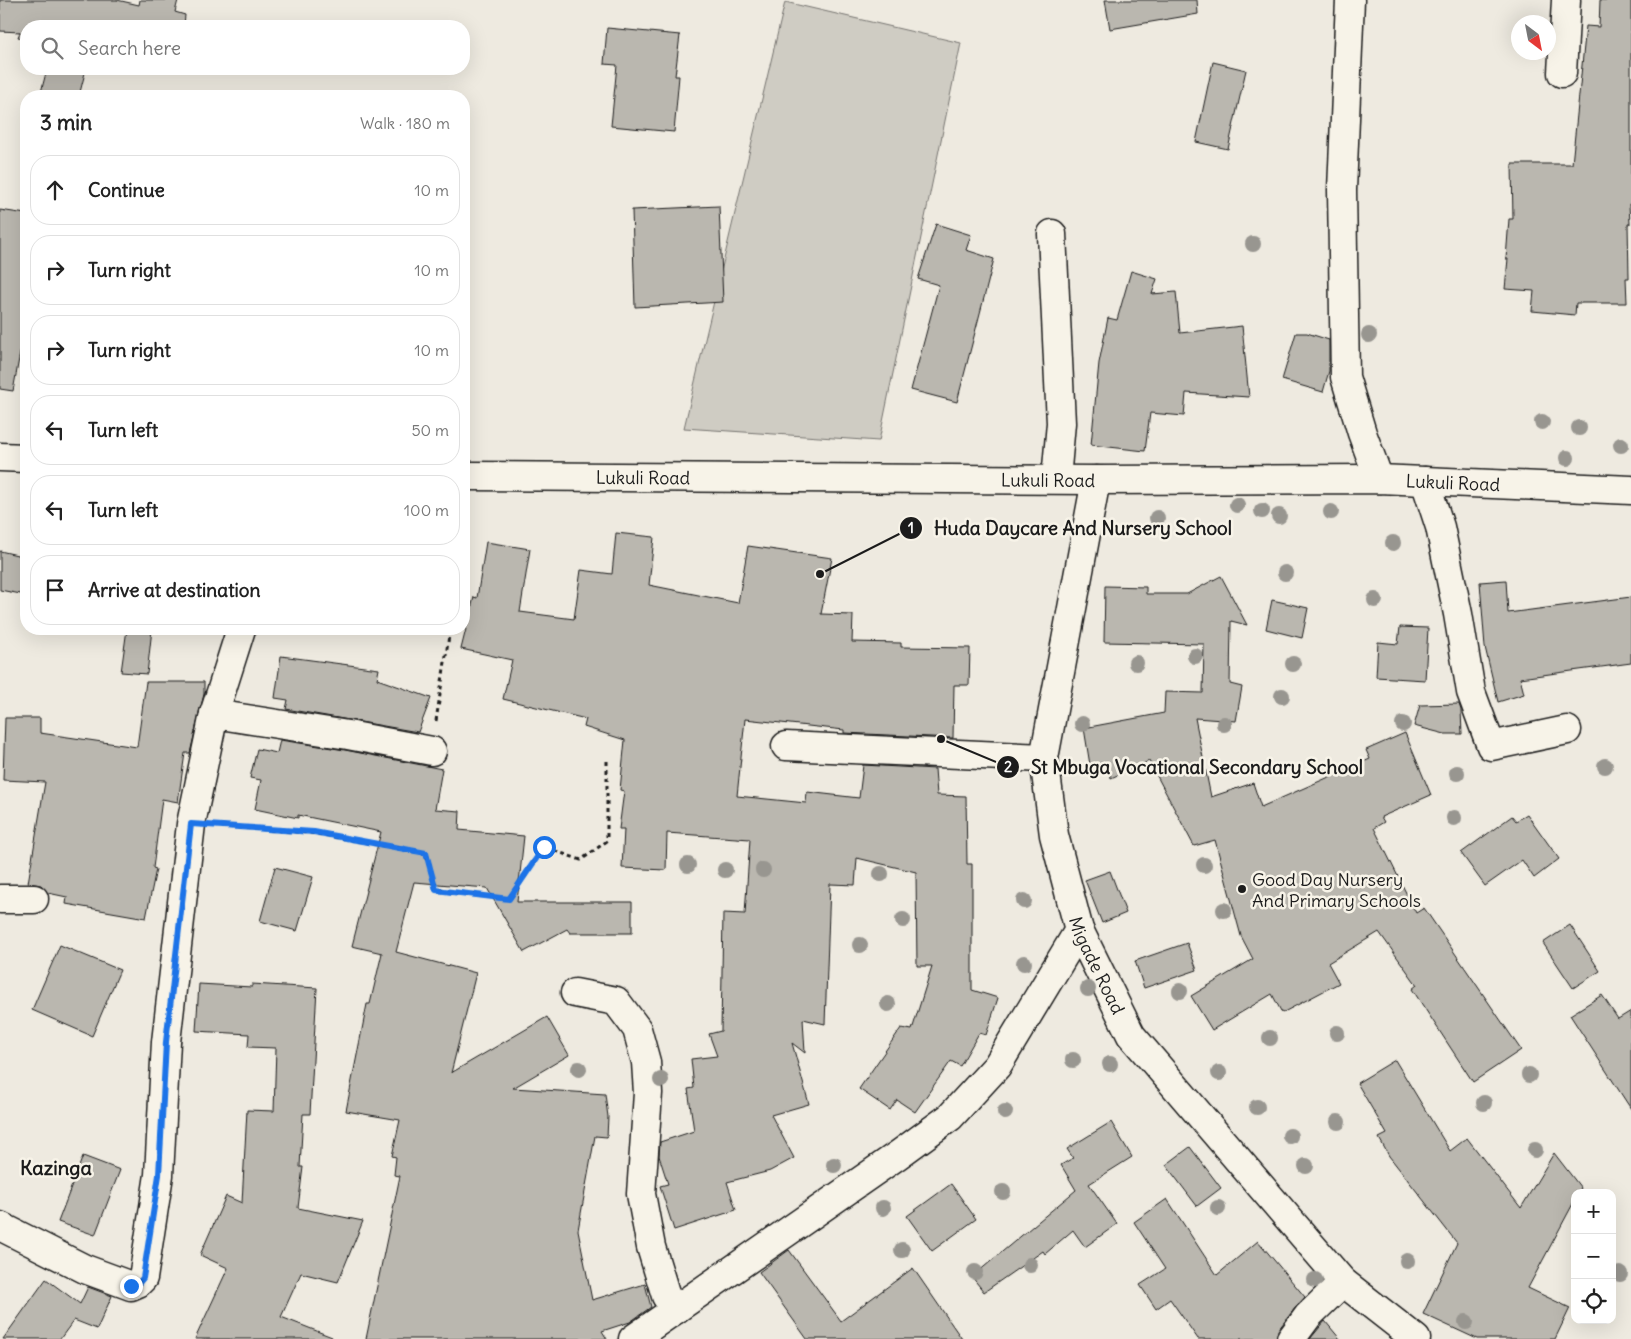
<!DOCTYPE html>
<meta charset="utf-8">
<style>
:root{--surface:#fff;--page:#f6f6f6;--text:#222;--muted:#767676;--line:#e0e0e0}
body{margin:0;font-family:Delius,sans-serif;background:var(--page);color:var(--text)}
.controls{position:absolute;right:15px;bottom:15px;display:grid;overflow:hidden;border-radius:10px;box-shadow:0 5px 20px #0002}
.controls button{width:45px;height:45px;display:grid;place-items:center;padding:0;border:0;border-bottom:1px solid var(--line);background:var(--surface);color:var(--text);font:25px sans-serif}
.compass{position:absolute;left:1511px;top:15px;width:45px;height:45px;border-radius:50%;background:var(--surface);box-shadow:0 5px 20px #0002;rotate:148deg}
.stop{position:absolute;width:15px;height:15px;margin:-11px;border:4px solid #1a73e8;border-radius:50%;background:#fff}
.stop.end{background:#1a73e8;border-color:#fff;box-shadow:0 1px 5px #0008}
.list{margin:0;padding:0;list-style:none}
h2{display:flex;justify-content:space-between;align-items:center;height:65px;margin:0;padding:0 20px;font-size:21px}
h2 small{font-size:16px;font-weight:400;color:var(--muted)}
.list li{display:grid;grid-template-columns:32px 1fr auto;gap:15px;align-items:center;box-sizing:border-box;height:70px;margin:0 10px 10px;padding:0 10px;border:1px solid var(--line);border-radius:20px}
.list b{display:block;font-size:19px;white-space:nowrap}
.list em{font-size:16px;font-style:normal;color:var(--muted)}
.icon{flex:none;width:28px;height:28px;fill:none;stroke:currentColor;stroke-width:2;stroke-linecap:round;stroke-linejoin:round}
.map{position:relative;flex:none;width:1631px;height:1339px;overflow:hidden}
.search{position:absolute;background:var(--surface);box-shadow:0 5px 20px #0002;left:20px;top:20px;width:450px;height:55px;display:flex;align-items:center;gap:12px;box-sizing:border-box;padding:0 18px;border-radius:20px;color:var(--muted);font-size:19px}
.panel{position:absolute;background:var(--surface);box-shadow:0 5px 20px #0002;left:20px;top:90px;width:450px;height:545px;border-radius:20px}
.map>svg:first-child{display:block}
</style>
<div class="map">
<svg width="1631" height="1339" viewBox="0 0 1631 1339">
<rect width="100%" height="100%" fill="#eeeae0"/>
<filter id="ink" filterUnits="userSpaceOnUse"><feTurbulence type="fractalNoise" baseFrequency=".02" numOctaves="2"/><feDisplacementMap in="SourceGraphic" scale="10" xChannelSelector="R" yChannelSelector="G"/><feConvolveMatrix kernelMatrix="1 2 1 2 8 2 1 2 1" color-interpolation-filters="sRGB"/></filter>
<g filter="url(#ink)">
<path fill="#cfccc3" stroke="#767470" d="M785,2L961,43L879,441L684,428Z"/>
<path fill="#bab7af" stroke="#1c1c1c" d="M0,0H117L139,5L140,0H178L175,12L185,15L184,26H26V39L18,37L20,32L0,31Z
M1105,0H1197L1198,14L1110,29Z
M1600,0H1631V204H1629L1630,224H1628L1629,278H1626L1627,303H1576L1575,315L1532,311L1534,291L1505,289L1508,259H1506L1509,219H1513L1512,164H1572L1586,26L1599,27Z
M607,28L680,35L675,76H679L674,132L611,126L617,65L604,64Z
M1213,62L1246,70L1228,149L1196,142Z
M47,69H86L79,96H40Z
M719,206L723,302L635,307L632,210Z
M0,210L26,214V321L13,391L0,389Z
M936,224L971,235L966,250L994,259L957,402L911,390L939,285L918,279Z
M1131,271L1157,279L1152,294L1176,292L1180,333L1242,326L1249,397L1186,393L1184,416L1150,413L1145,451L1091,445L1099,363L1108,318L1117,320Z
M1296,333H1307L1329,340V371L1323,392L1282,380Z
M616,533L654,537L649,585L738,603L748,546L832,558L821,614L853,615L852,642L901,643V647L970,648L969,685H954L953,738L844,733V730L745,719L737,796L806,803L807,792L859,798L863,765L935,769L937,795L966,796L967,864H972V990L998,998L986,1035L979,1033L960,1066L951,1061L915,1112L897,1100L890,1110L859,1089L901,1028L912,1030L932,966H917L916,872L857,858L855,885L830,884L825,1024L803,1019L805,1053L792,1043L809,1104L771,1115L794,1158L770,1171L727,1182L736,1210L674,1230L660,1186L668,1184L659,1156L660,1142L694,1131L688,1089L694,1088L691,1059L717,1056L709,1034L721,1031L723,913L745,914L750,839L667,833L666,870L622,868L624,829H619L624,791L620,790L625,740L584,727L586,719L503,699L512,660L461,649L474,597L477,598L486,542L530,549L520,612L574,619L581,570L612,574Z
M0,551L26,557V595L0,590Z
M1221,576L1247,625L1231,621L1230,684L1242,687L1236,721L1195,718L1211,797L1253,783L1261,807L1370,759L1366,750L1405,733L1431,795L1381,817L1384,822L1374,828L1416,913L1424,908L1521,1050L1473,1082L1412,989L1417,985L1379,932L1328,963L1339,983L1282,1013L1272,994L1212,1030L1191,996L1253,959L1241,936L1215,840L1194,846L1149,761L1111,778L1108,762L1090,765L1084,728L1164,713L1165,692L1203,693L1204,644L1104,642L1105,586L1146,587V594H1187Z
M1506,580L1508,613L1631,597V663L1520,678L1524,694L1498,702L1485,647L1480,582Z
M1272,600L1308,608L1302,638L1266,629Z
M1400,627L1428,628L1425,680L1376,677L1378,642L1398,644Z
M127,629H152L147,674L121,672Z
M281,656L379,669L377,679L431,698L418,732L286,709L288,700L275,698Z
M146,682H204V694L190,753H185L178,802L162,799L153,868L156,869L146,918L66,904L67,897L48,893L41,885L28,883L45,782L3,780L5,718H40V733L137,747Z
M1459,704L1461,710L1462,734H1445L1414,726L1420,705Z
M280,740L345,750L442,769L435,809L460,811L459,830L524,836L517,902H632V933H570L567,929L524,952L487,888L414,882L396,952L476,973L451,1073L547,1017L569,1055L513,1088L605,1094L608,1117L607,1137L595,1136L578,1230L592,1300L645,1284L651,1307L630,1322L602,1331L607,1339H366L400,1176L394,1175L396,1157L392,1156L400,1120L346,1111L367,1004H370L382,953L352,946L381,832L298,815V818L255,809L261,780L250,778L257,749L277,753Z
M1527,814L1559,859L1534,878L1522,860L1485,886L1461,853L1512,816L1516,821Z
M275,867L313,877L297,931L260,921Z
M1110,871L1126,913L1102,923L1085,880Z
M1570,925L1600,971L1573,988L1543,943Z
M1187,943L1197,970L1144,988L1135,961Z
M60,945L120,970L92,1036L32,1010Z
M199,984L252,987V984L317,988L310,1114H303L300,1167H303L298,1208L363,1221L338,1282L301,1273L281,1317L332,1337V1339H195L228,1268L200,1255L226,1196L242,1203L247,1110L274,1111L276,1048L248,1047L249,1034L196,1031Z
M1602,995L1618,1019L1631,1011V1109L1570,1015Z
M1395,1060L1450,1151L1467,1138L1521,1208L1554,1153L1581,1188L1578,1193H1575V1200L1528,1288L1570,1308L1555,1339H1477L1423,1314L1457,1243L1389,1156L1379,1138L1387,1134L1357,1083Z
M1111,1122L1132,1157L1089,1184L1117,1224L1085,1247L1073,1230L1045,1254L1043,1251L984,1292L972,1277L1076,1190L1061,1165L1073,1158L1067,1149Z
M1190,1147L1221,1188L1197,1206L1166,1165Z
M83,1156L120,1170L95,1235L58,1222Z
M951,1184L976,1219L932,1251L907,1216Z
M1167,1199L1217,1275L1258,1241L1305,1297L1296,1307L1278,1330L1276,1339H1198L1170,1299L1156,1309L1140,1285L1165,1269L1134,1222Z
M789,1250L841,1321L913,1268L962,1339H807L759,1272Z
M46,1279L80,1304L88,1287L112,1296L97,1329L74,1320L60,1339H3Z
M1325,1321L1340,1339H1310Z"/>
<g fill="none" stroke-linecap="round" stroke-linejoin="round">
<defs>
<g id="minor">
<path d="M1350,0L1342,190L1345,377L1362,433L1379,479"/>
<path d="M1562,73L1566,0"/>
<path d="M1052,234L1061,423L1056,479"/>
<path d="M0,457L26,458"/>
<path id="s1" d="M464,476L1096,480L1379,479L1631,490"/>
<path id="s2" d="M1096,480L1044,758L1054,835L1079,930L1131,1035L1343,1282L1416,1339"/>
<path d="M1425,481L1440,527L1458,614L1471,692L1491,746L1567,730"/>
<path d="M214,714L348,735L432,751"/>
<path d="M786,746L1044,758"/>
<path d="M0,899H34"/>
<path d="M575,993L616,1001L637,1029L646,1062L648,1093L641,1194L651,1247L666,1296L675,1310"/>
<path d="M0,1226L85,1269L131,1286L138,1283L143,1278L159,1175L166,1042L191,824L214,714L241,629"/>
<path d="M633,1339L898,1155L950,1117L997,1066L1079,930"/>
<path d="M1291,1339L1308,1316L1343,1282"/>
</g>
</defs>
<use href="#minor" stroke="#1c1c1c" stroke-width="31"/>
<path stroke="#1c1c1c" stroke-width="3" stroke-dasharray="4 4" stroke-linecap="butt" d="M464,537L469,506
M436,721L450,629
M222,826L314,833L426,853L436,890L509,899L544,847L581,860L607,841V759"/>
<use href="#minor" stroke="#f7f3e8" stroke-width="28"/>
</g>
<g fill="#989690">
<circle cx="1253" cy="244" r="8"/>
<circle cx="1369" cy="335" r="8"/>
<circle cx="1542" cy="422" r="8"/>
<circle cx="1579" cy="428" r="8"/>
<circle cx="1621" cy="445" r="8"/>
<circle cx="1567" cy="458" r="8"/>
<circle cx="1237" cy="505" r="8"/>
<circle cx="1262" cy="511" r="8"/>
<circle cx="1331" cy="512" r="8"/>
<circle cx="1279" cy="516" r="8"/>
<circle cx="1157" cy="518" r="8"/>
<circle cx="1393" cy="543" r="8"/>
<circle cx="1285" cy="573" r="8"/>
<circle cx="1375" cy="600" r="8"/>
<circle cx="1195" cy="656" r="8"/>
<circle cx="1136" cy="663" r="8"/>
<circle cx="1293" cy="664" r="8"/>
<circle cx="1282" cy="696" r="8"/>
<circle cx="1082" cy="724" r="8"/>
<circle cx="1224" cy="724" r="8"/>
<circle cx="1403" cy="724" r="8"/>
<circle cx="1605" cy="766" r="8"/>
<circle cx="1457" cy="773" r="8"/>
<circle cx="1454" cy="818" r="8"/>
<circle cx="688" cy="865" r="8"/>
<circle cx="1204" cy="865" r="8"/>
<circle cx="725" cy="870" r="8"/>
<circle cx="763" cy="870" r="8"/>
<circle cx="881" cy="874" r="8"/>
<circle cx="1024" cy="901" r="8"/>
<circle cx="1224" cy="910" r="8"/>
<circle cx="903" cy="920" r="8"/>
<circle cx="860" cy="945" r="8"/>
<circle cx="1024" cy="963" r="8"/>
<circle cx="1088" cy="989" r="8"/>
<circle cx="1180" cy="991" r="8"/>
<circle cx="888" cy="1004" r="8"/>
<circle cx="1337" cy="1033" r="8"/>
<circle cx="1270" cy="1038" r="8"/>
<circle cx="1073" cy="1060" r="8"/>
<circle cx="1110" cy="1064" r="8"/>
<circle cx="579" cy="1069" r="8"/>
<circle cx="1219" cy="1073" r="8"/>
<circle cx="1529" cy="1075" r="8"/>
<circle cx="661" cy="1080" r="8"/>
<circle cx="1484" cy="1103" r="8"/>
<circle cx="1257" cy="1107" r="8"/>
<circle cx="1005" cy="1112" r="8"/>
<circle cx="1338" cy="1122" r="8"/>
<circle cx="1290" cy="1136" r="8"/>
<circle cx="1535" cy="1150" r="8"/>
<circle cx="834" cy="1165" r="8"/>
<circle cx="1306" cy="1166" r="8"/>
<circle cx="1003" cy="1192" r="8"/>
<circle cx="883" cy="1208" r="8"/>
<circle cx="1218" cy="1208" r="8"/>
<circle cx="902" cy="1250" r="8"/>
<circle cx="1407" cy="1261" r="8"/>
<circle cx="1030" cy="1265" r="8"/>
<circle cx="975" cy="1272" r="8"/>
<circle cx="1620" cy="1274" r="8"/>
<circle cx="1315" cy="1280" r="8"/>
<circle cx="1466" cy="1322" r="8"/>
</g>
</g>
<g fill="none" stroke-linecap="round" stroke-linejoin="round" filter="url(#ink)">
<path stroke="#1a73e8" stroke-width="6" d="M131,1286L138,1284L143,1278L159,1175L166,1042L191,824L314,832L426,853L436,890L509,899L544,847"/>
</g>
<circle fill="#1c1c1c" stroke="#f7f3e8" stroke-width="2" cx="1242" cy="889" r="5"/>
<g text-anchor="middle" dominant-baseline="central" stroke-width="5" stroke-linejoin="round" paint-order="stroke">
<g font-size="18" fill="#1c1c1c" stroke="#f7f3e8">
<text stroke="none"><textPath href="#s1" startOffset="179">Lukuli Road</textPath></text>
<text stroke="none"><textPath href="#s1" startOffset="584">Lukuli Road</textPath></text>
<text stroke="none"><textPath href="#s1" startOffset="989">Lukuli Road</textPath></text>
<text stroke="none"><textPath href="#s2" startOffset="498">Migade Road</textPath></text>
</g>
<g font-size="18" fill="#1c1c1c" stroke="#f7f3e8" text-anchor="start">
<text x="1252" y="879">Good Day Nursery<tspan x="1252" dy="21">And Primary Schools</tspan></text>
</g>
<g font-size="20" font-weight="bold" fill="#1c1c1c" stroke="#f7f3e8">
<text x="56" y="1167">Kazinga</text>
</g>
</g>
<path fill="none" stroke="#1c1c1c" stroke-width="2" d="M820 574L911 528M941 739L1008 767"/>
<g fill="#1c1c1c" stroke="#f7f3e8" stroke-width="2">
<circle cx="820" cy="574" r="5"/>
<circle cx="941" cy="739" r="5"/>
<circle cx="911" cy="528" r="12"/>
<circle cx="1008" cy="767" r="12"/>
</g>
<g font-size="15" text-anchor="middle" font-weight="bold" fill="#fff">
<text x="911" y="533">1</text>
<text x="1008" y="772">2</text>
</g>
<g font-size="19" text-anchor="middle" font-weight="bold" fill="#1c1c1c" stroke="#f7f3e8" stroke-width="5" stroke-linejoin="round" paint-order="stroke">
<text x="1083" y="535">Huda Daycare And Nursery School</text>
<text x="1197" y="774">St Mbuga Vocational Secondary School</text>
</g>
</svg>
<div class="controls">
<button>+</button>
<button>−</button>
<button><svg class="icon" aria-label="locate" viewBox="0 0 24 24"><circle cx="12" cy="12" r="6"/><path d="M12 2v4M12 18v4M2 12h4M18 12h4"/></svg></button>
</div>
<svg class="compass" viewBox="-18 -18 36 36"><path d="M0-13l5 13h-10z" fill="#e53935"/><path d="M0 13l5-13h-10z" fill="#767676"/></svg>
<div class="stop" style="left:544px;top:847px"></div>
<div class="stop end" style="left:131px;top:1286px"></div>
<div class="search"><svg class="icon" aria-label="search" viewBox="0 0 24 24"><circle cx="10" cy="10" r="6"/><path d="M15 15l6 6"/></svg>Search here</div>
<section class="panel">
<h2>3 min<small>Walk · 180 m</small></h2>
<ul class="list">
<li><svg class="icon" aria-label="ahead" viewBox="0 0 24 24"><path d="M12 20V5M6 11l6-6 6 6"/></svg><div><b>Continue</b></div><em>10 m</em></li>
<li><svg class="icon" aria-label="right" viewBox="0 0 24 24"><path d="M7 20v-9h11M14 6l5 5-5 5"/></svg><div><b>Turn right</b></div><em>10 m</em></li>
<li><svg class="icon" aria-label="right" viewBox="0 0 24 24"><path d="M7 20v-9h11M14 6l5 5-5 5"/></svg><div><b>Turn right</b></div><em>10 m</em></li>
<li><svg class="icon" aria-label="left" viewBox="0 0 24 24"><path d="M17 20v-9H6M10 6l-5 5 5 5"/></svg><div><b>Turn left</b></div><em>50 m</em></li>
<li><svg class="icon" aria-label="left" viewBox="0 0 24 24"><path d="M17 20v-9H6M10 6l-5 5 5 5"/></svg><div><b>Turn left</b></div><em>100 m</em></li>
<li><svg class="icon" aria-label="arrive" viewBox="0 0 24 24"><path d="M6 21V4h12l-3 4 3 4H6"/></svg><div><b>Arrive at destination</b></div></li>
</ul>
</section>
</div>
